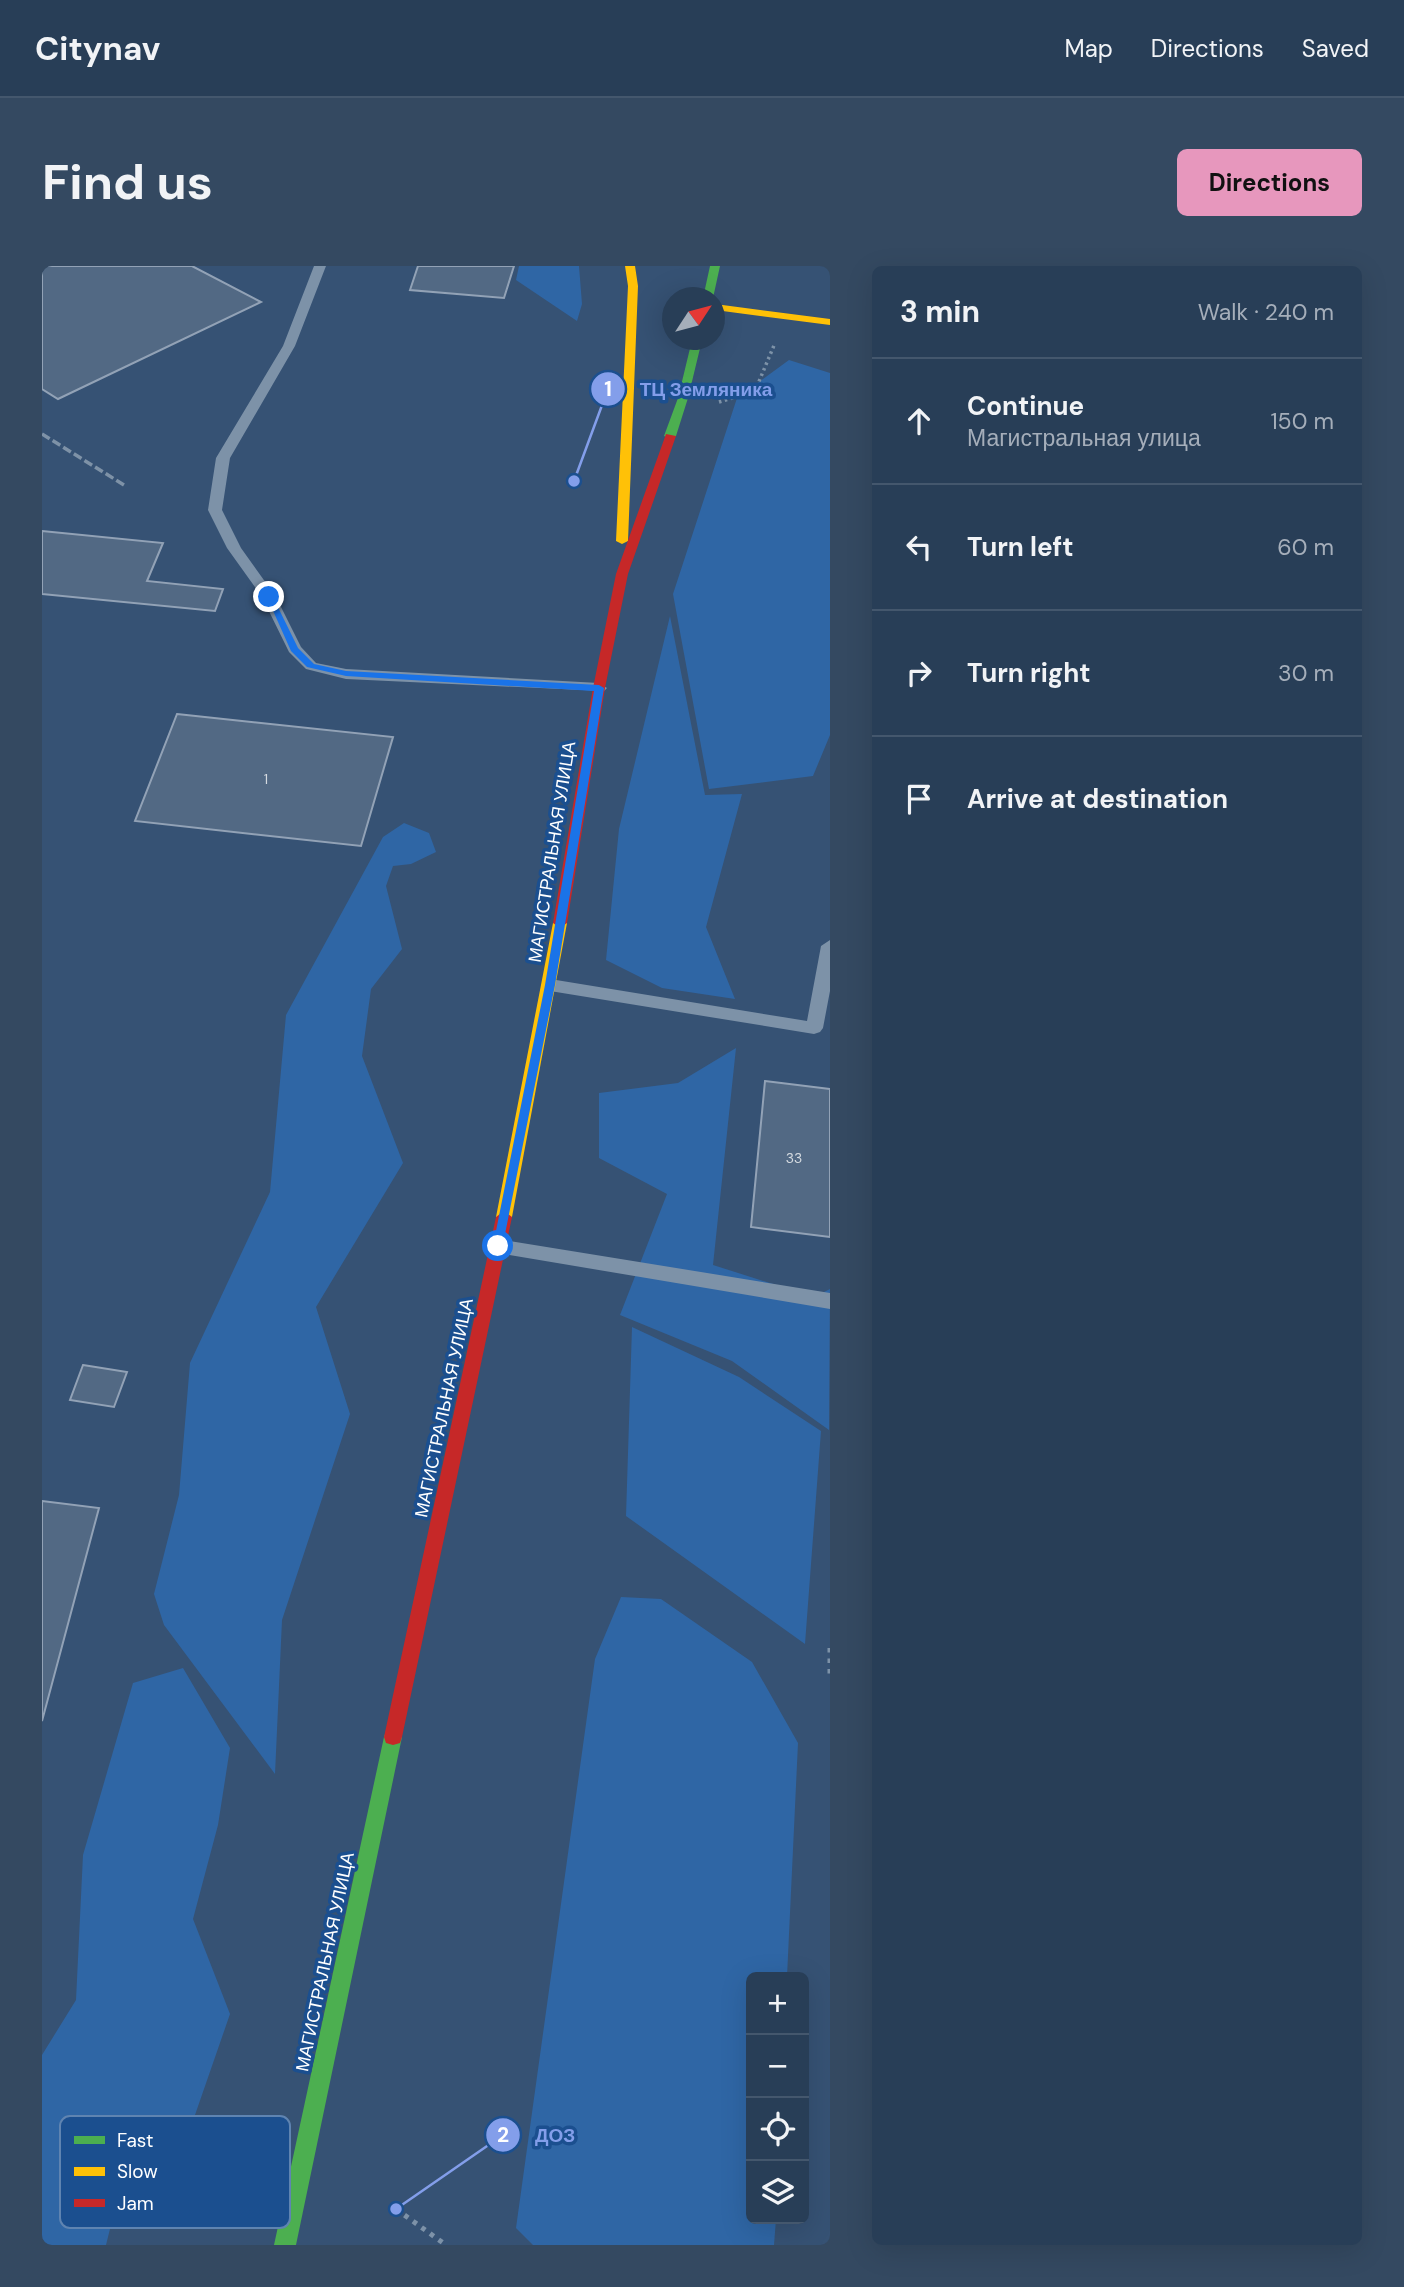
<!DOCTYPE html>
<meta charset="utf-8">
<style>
:root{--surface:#283e57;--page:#344961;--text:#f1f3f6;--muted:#a5aeba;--line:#44576d;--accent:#e797bd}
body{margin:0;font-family:"DM Sans",sans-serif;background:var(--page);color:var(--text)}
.controls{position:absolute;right:21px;bottom:21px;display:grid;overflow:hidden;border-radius:10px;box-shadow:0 7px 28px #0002}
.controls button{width:63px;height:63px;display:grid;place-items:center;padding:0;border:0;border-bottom:2px solid var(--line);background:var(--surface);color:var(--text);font:35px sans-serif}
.compass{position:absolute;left:620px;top:21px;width:63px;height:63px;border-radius:50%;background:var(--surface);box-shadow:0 7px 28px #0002;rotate:54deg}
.stop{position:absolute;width:21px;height:21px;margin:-16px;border:5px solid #1a73e8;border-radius:50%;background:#fff}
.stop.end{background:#1a73e8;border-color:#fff;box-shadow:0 2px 7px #0008}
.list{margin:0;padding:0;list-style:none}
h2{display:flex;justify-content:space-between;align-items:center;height:91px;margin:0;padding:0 28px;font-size:30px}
h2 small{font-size:23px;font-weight:400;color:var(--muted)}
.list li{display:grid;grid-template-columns:46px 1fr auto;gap:21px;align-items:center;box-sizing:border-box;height:126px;padding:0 28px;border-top:2px solid var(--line)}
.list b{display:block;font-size:26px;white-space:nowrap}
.list p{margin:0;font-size:23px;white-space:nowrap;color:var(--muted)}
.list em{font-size:23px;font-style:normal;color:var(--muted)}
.icon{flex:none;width:38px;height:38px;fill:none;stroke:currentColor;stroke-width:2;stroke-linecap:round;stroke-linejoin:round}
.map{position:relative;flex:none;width:788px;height:1979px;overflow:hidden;border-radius:10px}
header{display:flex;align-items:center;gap:42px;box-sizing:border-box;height:98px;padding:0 35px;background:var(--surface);border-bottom:2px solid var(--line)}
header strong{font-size:33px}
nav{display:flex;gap:38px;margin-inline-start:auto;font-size:24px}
.intro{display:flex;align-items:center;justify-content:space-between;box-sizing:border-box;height:168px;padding:0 42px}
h1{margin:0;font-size:49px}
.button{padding:18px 32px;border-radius:10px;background:var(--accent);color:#111;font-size:24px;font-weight:700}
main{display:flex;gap:42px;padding:0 42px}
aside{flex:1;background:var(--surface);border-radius:10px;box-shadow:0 7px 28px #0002}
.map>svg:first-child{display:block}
</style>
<header>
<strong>Citynav</strong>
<nav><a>Map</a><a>Directions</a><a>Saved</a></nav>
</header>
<div class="intro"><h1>Find us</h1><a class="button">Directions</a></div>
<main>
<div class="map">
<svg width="788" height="1979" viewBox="0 0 788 1979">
<rect width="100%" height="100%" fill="#365274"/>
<path fill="#2f66a5" d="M477,0H537L540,38L535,55L474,14Z
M747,94L788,107V469L771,510L667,523L631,328L695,132Z
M628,350L663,529L700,528L664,661L693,733L620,722L564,694L577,563Z
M362,557L387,567L394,586L369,598L351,600L344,620L360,683L329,723L320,790L361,897L274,1041L308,1148L240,1354L233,1508L122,1359L112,1328L137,1229L148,1097L228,926L244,749L341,571Z
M694,782L671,999L772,1031L788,1023L787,1164L690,1095L578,1049L625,928L557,892V827L636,817Z
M590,1061L697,1111L779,1165L763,1378L584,1250Z
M579,1331L619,1333L710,1396L756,1477L745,1711H709V1953H734L732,1979H491L474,1962L553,1393Z
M141,1402L188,1482L176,1559L151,1653L188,1748L136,1898L68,1963L64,1979H0V1789L34,1734L41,1589L91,1417Z"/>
<path fill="#526984" stroke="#92a2b6" stroke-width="2" d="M0,0H150L219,36L16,133L0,123Z
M376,0H472L462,32L368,24Z
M0,265L121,277L105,315L181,323L173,345L0,328Z
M135,448L351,471L319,580L93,555Z
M723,815L788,823V971L709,961Z
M41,1099L85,1106L72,1141L28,1134Z
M0,1235L57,1242L0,1455Z"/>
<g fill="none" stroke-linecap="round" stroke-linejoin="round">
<path stroke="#7d92a8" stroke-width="3.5" stroke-dasharray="2.5 3.5" stroke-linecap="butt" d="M677,136L713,125L733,77"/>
<path stroke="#7d92a8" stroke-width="5" stroke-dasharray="4.5 6" stroke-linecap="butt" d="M788,1382V1412
M354,1943L404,1979"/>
<path fill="#7d92a8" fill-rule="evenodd" d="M272,0H284L253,80L188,192L180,244L199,282L234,331L259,381L274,397L304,403L557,417L565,422L562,425L304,413L264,403L247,386L220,331L185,282L166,244L174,192L241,80Z
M788,674V725L781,762L778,766L772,768L508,725L499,719L508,713L765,755L779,680Z
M456,973L788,1027V1043L456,987L449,985L446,980L449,975Z"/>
<path fill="#4caf50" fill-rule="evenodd" d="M668,0H678L671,32H661Z
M650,74H660L646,132L634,170L628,173L622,170L636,132Z
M351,1463L358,1465L360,1471L254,1979H232L342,1471L344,1465Z"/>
<path fill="#ffc107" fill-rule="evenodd" d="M583,0H593L596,20L586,275L580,278L574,275L586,20Z
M673,38L788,53V59L673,44Z
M518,652L525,657L470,951L462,957L454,951L511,657Z"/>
<path fill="#c62828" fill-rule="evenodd" d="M624,168L634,170L586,308L563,422L525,657L518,662L511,657L551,422L574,308Z
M462,945L470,951L360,1471L358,1477L351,1479L344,1477L342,1471L454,951Z"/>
<path stroke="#7e92a7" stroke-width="3.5" stroke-dasharray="9 3.5" stroke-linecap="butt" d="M0,168L82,219"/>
</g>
<path fill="#1a73e8" d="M224,329H230L256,382L272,398L304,405L557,419L562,422L513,719L460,983L456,985L451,980L503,719L552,425L304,410L265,401L249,385Z"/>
<g text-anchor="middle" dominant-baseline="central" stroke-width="7" stroke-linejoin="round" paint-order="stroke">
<g font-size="14" fill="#d4dae0">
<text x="224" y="513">1</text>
<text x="752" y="892">33</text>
</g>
<g font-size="18" fill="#fff" stroke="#1b4f8f">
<text transform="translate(510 586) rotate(-81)">МАГИСТРАЛЬНАЯ УЛИЦА</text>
<text transform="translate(402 1142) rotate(-78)">МАГИСТРАЛЬНАЯ УЛИЦА</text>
<text transform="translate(283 1696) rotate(-78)">МАГИСТРАЛЬНАЯ УЛИЦА</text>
</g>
</g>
<rect x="18" y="1850" width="230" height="112" rx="10" fill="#1b4f8f" stroke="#5f84b1" stroke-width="2"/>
<rect x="32" y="1870" width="31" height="8" fill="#4caf50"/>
<rect x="32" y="1901" width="31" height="9" fill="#ffc107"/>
<rect x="32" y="1933" width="31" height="8" fill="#c62828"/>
<g font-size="19" fill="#fff">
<text x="75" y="1881">Fast</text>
<text x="75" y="1912">Slow</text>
<text x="75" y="1944">Jam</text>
</g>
<path fill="none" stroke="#839eea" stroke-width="2.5" d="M532 215L566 123M354 1943L461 1869"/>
<g fill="#839eea" stroke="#1b4f8f" stroke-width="2.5">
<circle cx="532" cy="215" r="7"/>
<circle cx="354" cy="1943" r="7"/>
<circle cx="566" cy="123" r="18"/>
<circle cx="461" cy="1869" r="18"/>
</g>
<g font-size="21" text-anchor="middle" font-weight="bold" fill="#fff">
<text x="566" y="130">1</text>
<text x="461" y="1876">2</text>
</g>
<g font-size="19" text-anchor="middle" font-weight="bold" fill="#839eea" stroke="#1b4f8f" stroke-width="7" stroke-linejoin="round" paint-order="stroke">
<text x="664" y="130">ТЦ Земляника</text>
<text x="513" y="1876">ДОЗ</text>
</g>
</svg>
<div class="controls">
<button>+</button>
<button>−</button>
<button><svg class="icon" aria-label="locate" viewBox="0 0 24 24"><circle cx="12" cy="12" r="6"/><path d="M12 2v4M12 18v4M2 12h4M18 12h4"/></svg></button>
<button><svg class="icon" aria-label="layers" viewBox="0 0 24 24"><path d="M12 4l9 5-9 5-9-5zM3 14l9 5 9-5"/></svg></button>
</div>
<svg class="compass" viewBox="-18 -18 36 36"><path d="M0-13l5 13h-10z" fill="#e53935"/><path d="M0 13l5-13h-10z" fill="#a5aeba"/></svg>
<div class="stop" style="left:456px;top:980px"></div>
<div class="stop end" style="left:227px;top:331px"></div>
</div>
<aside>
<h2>3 min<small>Walk · 240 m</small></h2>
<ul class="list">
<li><svg class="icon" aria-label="ahead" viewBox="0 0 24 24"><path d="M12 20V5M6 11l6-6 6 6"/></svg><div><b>Continue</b><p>Магистральная улица</p></div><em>150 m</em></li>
<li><svg class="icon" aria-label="left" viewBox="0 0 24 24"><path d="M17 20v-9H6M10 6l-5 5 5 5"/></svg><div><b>Turn left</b></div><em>60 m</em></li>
<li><svg class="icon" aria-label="right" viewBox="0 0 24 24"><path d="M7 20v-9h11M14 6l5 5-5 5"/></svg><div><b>Turn right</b></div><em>30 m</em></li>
<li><svg class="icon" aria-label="arrive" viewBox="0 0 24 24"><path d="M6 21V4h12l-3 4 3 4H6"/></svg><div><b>Arrive at destination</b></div></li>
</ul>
</aside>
</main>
